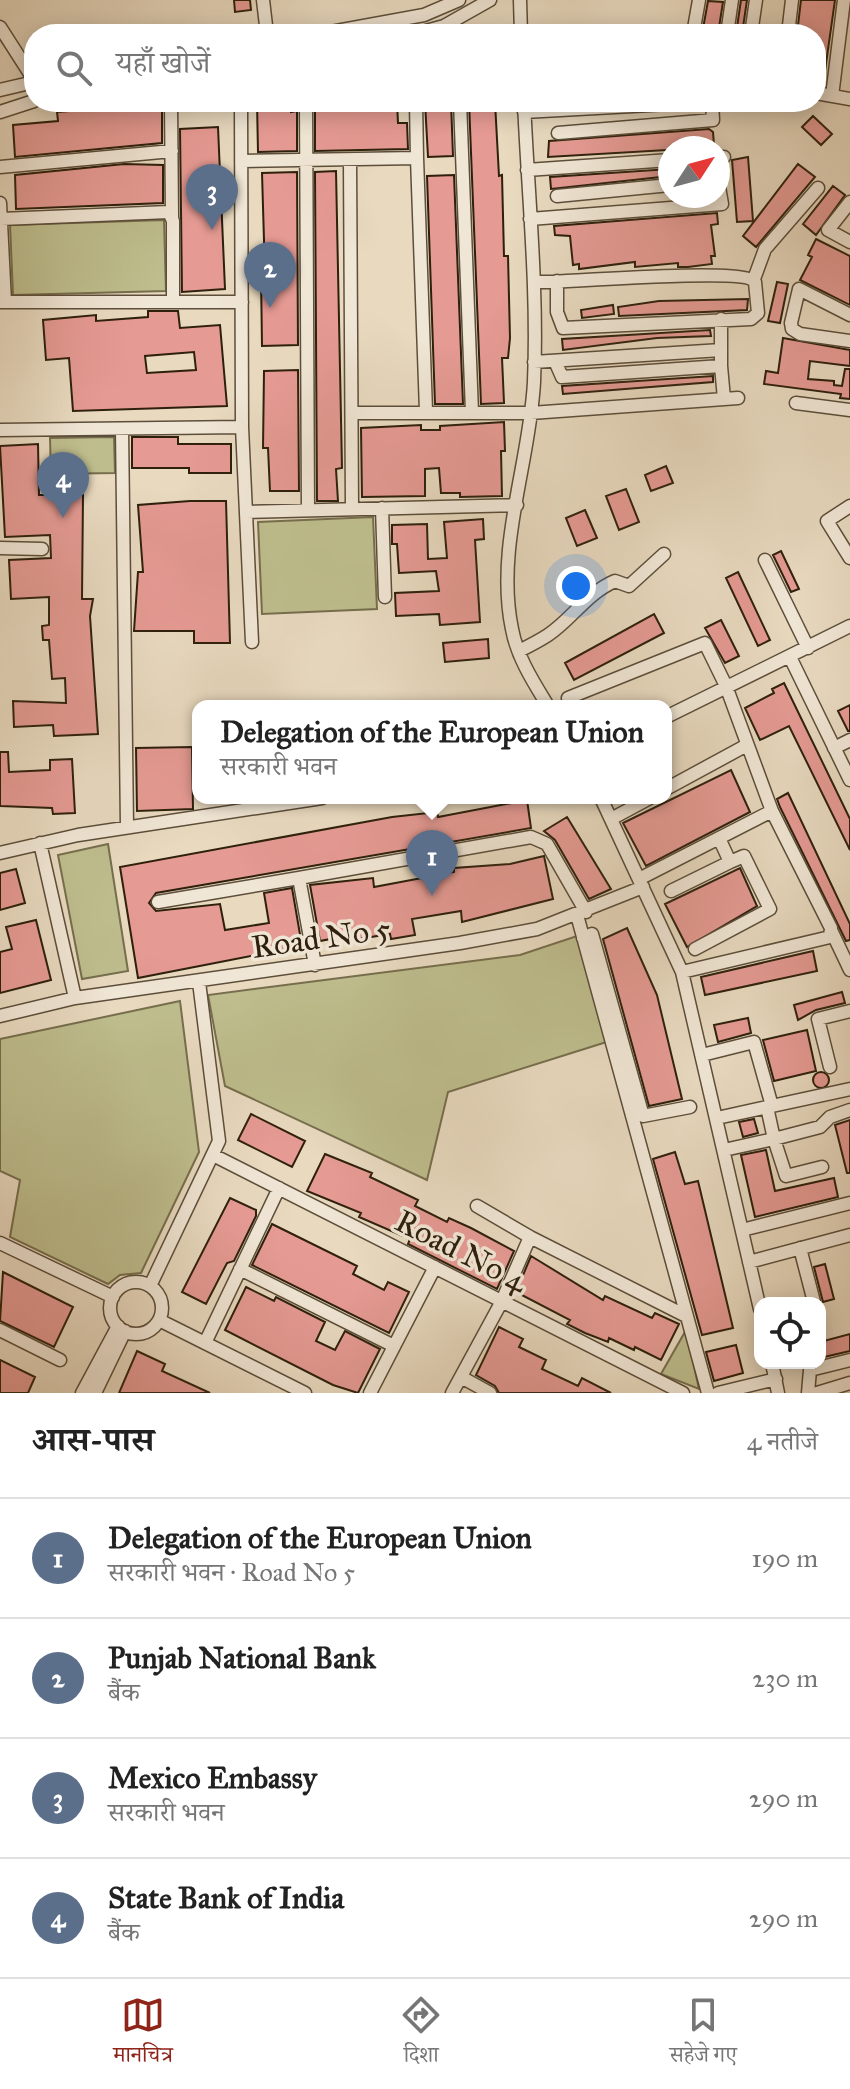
<!DOCTYPE html>
<html lang="hi">
<meta charset="utf-8">
<style>
:root{--surface:#fff;--page:#f2f2f2;--text:#222;--muted:#767676;--line:#e0e0e0;--accent:#8f2418}
body{margin:0;font-family:"IM FELL Great Primer","Noto Serif Devanagari",serif;background:var(--page);color:var(--text)}
.controls{position:absolute;right:24px;bottom:24px;display:grid;overflow:hidden;border-radius:16px;box-shadow:0 4px 20px #0003}
.controls button{width:72px;height:72px;display:grid;place-items:center;padding:0;border:0;border-bottom:2px solid var(--line);background:var(--surface);color:var(--text);font:40px sans-serif}
.compass{position:absolute;left:658px;top:136px;width:72px;height:72px;border-radius:50%;background:var(--surface);box-shadow:0 4px 20px #0003;rotate:54deg}
.you{position:absolute;left:576px;top:586px;width:28px;height:28px;margin:-20px;border:6px solid #fff;border-radius:50%;background:#1a73e8;box-shadow:0 0 0 12px #1a73e833}
.badge{display:grid;place-items:center;width:52px;height:52px;border-radius:50%;background:var(--accent);color:#fff;font-size:26px;font-weight:700}
.pin{position:absolute;translate:-50% -66px;filter:drop-shadow(0 2px 4px #0008)}
.pin::after{content:'';position:absolute;top:42px;width:28px;height:24px;background:inherit;clip-path:polygon(0 0,100% 0,50% 100%)}
.popup{position:absolute;left:192px;top:700px;width:480px;height:104px;box-sizing:border-box;display:grid;place-content:center;border-radius:16px;background:var(--surface);filter:drop-shadow(0 2px 6px #0005);font-size:26px;white-space:nowrap;color:var(--muted)}
.popup b{font-size:30px;color:var(--text)}
.popup::after{content:'';position:absolute;left:50%;top:100%;margin-left:-16px;border:16px solid transparent;border-top-color:var(--surface)}
.list{margin:0;padding:0;list-style:none}
h2{display:flex;justify-content:space-between;align-items:center;height:104px;margin:0;padding:0 32px;font-size:34px}
h2 small{font-size:26px;font-weight:400;color:var(--muted)}
.list li{display:grid;grid-template-columns:52px 1fr auto;gap:24px;align-items:center;box-sizing:border-box;height:120px;padding:0 32px;border-top:2px solid var(--line)}
.list b{display:block;font-size:30px;white-space:nowrap}
.list p{margin:0;font-size:26px;white-space:nowrap;color:var(--muted)}
.list em{font-size:26px;font-style:normal;color:var(--muted)}
.icon{flex:none;width:44px;height:44px;fill:none;stroke:currentColor;stroke-width:2;stroke-linecap:round;stroke-linejoin:round}
.map{position:relative;flex:none;width:850px;height:1393px;overflow:hidden}
.search{position:absolute;background:var(--surface);box-shadow:0 4px 20px #0003;left:24px;right:24px;top:24px;height:88px;display:flex;align-items:center;gap:20px;box-sizing:border-box;padding:0 28px;border-radius:32px;color:var(--muted);font-size:30px}
.sheet{height:584px;background:var(--surface)}
nav{display:flex;justify-content:space-around;align-items:center;box-sizing:border-box;height:112px;border-top:2px solid var(--line);background:var(--surface);font-size:22px;color:var(--muted)}
nav a{display:grid;justify-items:center;gap:4px}
nav .on{color:var(--accent)}
.map>svg:first-child{display:block}
</style>
<div class="map">
<svg width="850" height="1393" viewBox="0 0 850 1393">
<rect width="100%" height="100%" fill="#e8d9bf"/>
<filter id="stains"><feTurbulence type="fractalNoise" baseFrequency=".0025" numOctaves="4"/><feColorMatrix values="0 0 0 0 .2 0 0 0 0 .09 0 0 0 0 .02 0 0 0 .5 -.17"/></filter>
<radialGradient id="worn" r=".72"><stop offset=".6" stop-color="#630" stop-opacity="0"/><stop offset="1" stop-color="#630" stop-opacity=".3"/></radialGradient>
<path fill="#bebd8d" stroke="#766e4d" stroke-width="2" d="M164,220L166,291L13,295L10,225Z
M114,437L115,473L51,474L50,438Z
M373,517L377,609L262,614L258,522Z
M108,844L128,971L82,979L58,855Z
M583,934L616,1039L448,1092L427,1180L225,1086L208,995L520,955Z
M180,1001L199,1152L141,1273L120,1275L108,1284L10,1237L20,1180L0,1171V1039Z
M686,1330L699,1389L661,1374Z"/>
<path fill="#e59a93" stroke="#2e200d" stroke-width="2" fill-rule="evenodd" d="M234,0H250L251,10L235,12Z
M741,0H747L742,34H736Z
M801,0H835L823,85L816,84V34H797Z
M708,1L723,2L718,34H702Z
M131,102H162V143L15,157L13,125L58,121L57,112L131,106Z
M257,102H291V112L297,111V151L258,152Z
M315,102H397L398,123H407L408,149L315,151Z
M425,102H451L453,156L428,157Z
M469,102H495L499,176L502,175L504,256H508L510,338L508,358H502L504,403L481,404Z
M813,116L832,134L821,145L802,127Z
M218,127L225,289L182,292L180,129Z
M709,129L713,132L714,145L701,148L548,157L549,141Z
M748,157L753,221L737,222L732,160Z
M124,164L163,165V203L16,209L15,175Z
M798,164L815,177L756,247L743,236Z
M670,169V176L551,189L550,177Z
M336,171L342,468L336,469L338,501H317L315,172Z
M297,172L298,345L262,346L261,275L265,274L262,173Z
M454,175L463,404H435L427,176Z
M833,186L845,195L816,235L803,224Z
M717,213L718,224L711,225L715,256H711L712,264L688,267H678V263L635,267V262L579,269V264L573,265L570,236L555,235L554,226Z
M816,239L850,256V305L800,280L812,257L808,255Z
M777,282L788,284L780,323L768,321Z
M748,299L747,310L619,316L618,307L659,301Z
M613,305L614,314L582,318L581,310Z
M148,311H178L180,328L220,325L227,406L73,411L69,358L46,360L43,320L96,315V321L148,317ZM194,352L196,370L147,373L145,356Z
M710,330L711,336L657,338L563,350L562,339Z
M783,338L850,350V366L810,361L808,379L834,381V385L842,386L845,369H850V399L840,398L841,394L764,384L766,371L778,373Z
M298,370L299,491H270L268,448H263L264,371Z
M713,376V382L563,394L562,386Z
M504,422L505,451H501L502,496L460,497V493H441L439,468L425,469V496L362,497L361,428L421,425V430H440V426Z
M132,437H178V444H231V473H189V468H132Z
M38,444L39,495H83L82,599H93L90,616L98,734L54,736L53,725L14,727L13,701L66,703L65,678L52,679L49,640H43L42,626L49,625V597L11,599L9,560L51,558L50,535L5,537L0,446Z
M666,466L673,483L651,491L645,475Z
M626,489L639,522L619,530L606,496Z
M190,501H226L230,643H194V631H134L138,572H143L138,505Z
M585,510L597,538L577,546L566,518Z
M483,519L484,539L475,540L480,622L440,625L439,614L396,616L395,593L439,591L436,571L399,573L397,544H392V525L427,524L428,559L447,558L444,522Z
M781,551L799,589L791,592L773,555Z
M738,572L770,640L758,646L726,578Z
M654,614L664,633L574,680L565,663Z
M721,620L739,656L725,663L705,628Z
M488,639L489,658L445,662L443,643Z
M784,683L850,819V850L789,726L760,740L745,708L774,693L772,689Z
M850,705V731H848L838,711Z
M192,747L193,809L137,811L136,748Z
M0,752H8L9,772L50,770V760L72,759L75,813L53,814L52,808L0,806Z
M731,770L750,812L646,866L623,823Z
M788,793L850,924V940L846,941L780,807L777,799Z
M527,800L531,828L156,893L149,903L156,911L220,904L225,930L269,923L264,893L292,888L302,946L138,978L120,867L392,817L437,812L438,817Z
M567,817L611,889L589,899L555,840L544,831Z
M544,856L553,899L462,922L461,911L412,919L415,935L391,939L390,934L352,940L351,935L320,941L310,885L373,878L374,887L454,872V868L510,864Z
M740,868L757,906L687,947L665,904Z
M16,869L25,903L0,910V873Z
M36,920L51,980L0,993V952L12,949L6,927Z
M627,928L657,995L682,1099L649,1106L603,939Z
M813,951L817,971L705,995L701,977Z
M842,992L845,1003L816,1010L798,1020L794,1005Z
M748,1018L751,1033L718,1042L714,1025Z
M807,1030L816,1071L774,1081L763,1040Z
M813 1080a8 8 0 1 1 16 0a8 8 0 1 1-16 0Z
M251,1114L305,1141L292,1167L238,1140Z
M754,1119L758,1133L743,1137L739,1122Z
M850,1120V1173H847L835,1125Z
M766,1150L775,1191L834,1178L838,1197L755,1217L741,1155Z
M675,1152L685,1184L698,1181L733,1328L702,1335L653,1159Z
M325,1154L372,1173L370,1177L418,1200L415,1206L447,1222L449,1218L471,1228L514,1251L497,1289L408,1244L410,1239L359,1217L361,1213L307,1191Z
M230,1198L256,1210V1216L234,1261L227,1263L206,1304L182,1292Z
M272,1224L357,1266L353,1274L384,1290L388,1282L409,1292L389,1333L252,1265Z
M531,1256L603,1300L605,1296L652,1318L655,1313L679,1324L661,1360L635,1347L634,1350L609,1338L608,1342L585,1333L567,1324L570,1320L516,1292Z
M825,1264L834,1299L823,1302L814,1267Z
M3,1272L73,1307L54,1347L0,1321Z
M246,1287L274,1301L276,1297L325,1322L316,1341L335,1350L345,1331L380,1349L358,1393L333,1385L225,1330Z
M499,1327L523,1339L519,1347L546,1360L542,1369L578,1386L582,1378L611,1393H499L495,1386L476,1375Z
M850,1334V1351L820,1358V1342Z
M736,1345L743,1373L714,1381L706,1352Z
M137,1351L165,1364L162,1371L210,1393H119Z
M0,1360L35,1377L28,1393H0Z"/>
<g fill="none" stroke-linecap="round" stroke-linejoin="round">
<defs>
<path id="minor" d="M263,0L267,34
M520,0L521,34
M0,27L34,80
M320,34L424,15L459,0
M415,34L444,26L490,0
M693,34L699,0
M727,34L732,0
M751,34L756,0
M788,34L792,0
M0,90L34,82
M816,93L850,99
M832,96L844,0
M171,102L172,217
M241,102L242,427L252,642
M306,102L308,510
M460,102L472,412
M524,102C528,195 538,288 534,382C530,462 495,548 512,629C517,657 534,683 548,706
M0,112L34,101
M524,112L705,102
M558,133L713,120L712,102
M718,157H724
M417,158L426,411
M241,161L417,158L416,102
M350,161L352,509
M0,167L172,151
M527,170L670,160
M557,196L670,185
M850,202L828,230L850,242
M0,203L5,302
M1,219L169,212L173,221V302
M530,219L722,204L718,181
M754,279L765,249L818,188
M534,282H550C579,281 745,268 755,282L758,313L751,319L563,328L557,312V281
M0,302H242
M850,315L799,289L791,323L792,329L800,334L850,341
M721,350V319
M534,362L721,350V366L562,377L555,361
M721,366L724,399
M796,403L850,410
M352,413H531L738,398
M122,429L127,827
M0,430L242,427
M850,506L827,521L850,558
M382,508L385,597
M246,512L517,505
M0,548L42,549
M765,560L808,648
M519,651C529,646 539,641 548,635C572,619 587,593 615,581L629,586L664,554
M790,657L850,780
M568,698L705,643L726,686L772,811L639,879
M666,717L850,626
M834,748L850,740
M666,789L747,745
M601,798L682,972L760,1309
M611,819L650,798
M40,843L75,998
M0,853L78,835L322,798
M671,891L730,862L719,838
M158,902L299,878
M577,915L708,1393
M831,930L850,970
M583,938L592,934L643,1116L690,1107
M695,949L770,909L744,856L730,862
M315,965L299,878L531,837L547,844L586,912
M682,972L830,937L831,928L772,811
M0,1016L75,998L460,943L537,929L643,887
M702,1055L754,1042L772,1106
M830,1067L818,1019L850,1011
M717,1118L850,1089
M724,1150L774,1139L767,1107
M215,1156L683,1393
M822,1167L786,1176L774,1139L820,1127L830,1117L850,1110
M477,1206L530,1237
M742,1230L850,1203
M0,1243L113,1297
M800,1248L814,1302L809,1303
M749,1262L850,1235
M240,1269L394,1346
M110 1308a26 26 0 1 1 52 0a26 26 0 1 1-52 0Z
M150,1286L219,1141L199,982
M159,1320L305,1393
M0,1330L60,1360
M205,1343L279,1188
M772,1363L778,1393
M461,1377L490,1393
M82,1393L118,1326
M95,1393L125,1331
M370,1393L435,1267
M452,1393L502,1301L530,1237L686,1316
M718,1393L776,1379
M808,1393L810,1370L850,1360
M817,1393L850,1383"/>
</defs>
<use href="#minor" stroke="#5c4e3a" stroke-width="15"/>
<use href="#minor" stroke="#f0e6d5" stroke-width="12"/>
</g>
<g text-anchor="middle" dominant-baseline="central" stroke-width="7" stroke-linejoin="round" paint-order="stroke">
<g font-size="32" fill="#2e200d" stroke="#f0e6d5">
<text transform="translate(321 938) rotate(-8)">Road No 5</text>
<text transform="translate(461 1251) rotate(27)">Road No 4</text>
</g>
</g>
<rect width="100%" height="100%" filter="url(#stains)"/>
<rect width="100%" height="100%" fill="url(#worn)"/>
</svg>
<div class="controls">
<button><svg class="icon" aria-label="locate" viewBox="0 0 24 24"><circle cx="12" cy="12" r="6"/><path d="M12 2v4M12 18v4M2 12h4M18 12h4"/></svg></button>
</div>
<svg class="compass" viewBox="-18 -18 36 36"><path d="M0-13l5 13h-10z" fill="#e53935"/><path d="M0 13l5-13h-10z" fill="#767676"/></svg>
<div class="you"></div>
<div class="pin badge" style="left:432px;top:896px;background:#5c6f8a">1</div>
<div class="popup"><b>Delegation of the European Union</b>सरकारी भवन</div>
<div class="pin badge" style="left:270px;top:308px;background:#5c6f8a">2</div>
<div class="pin badge" style="left:212px;top:230px;background:#5c6f8a">3</div>
<div class="pin badge" style="left:63px;top:518px;background:#5c6f8a">4</div>
<div class="search"><svg class="icon" aria-label="search" viewBox="0 0 24 24"><circle cx="10" cy="10" r="6"/><path d="M15 15l6 6"/></svg>यहाँ खोजें</div>
</div>
<section class="sheet">
<h2>आस-पास<small>4 नतीजे</small></h2>
<ul class="list">
<li><span class="badge" style="background:#5c6f8a">1</span><div><b>Delegation of the European Union</b><p>सरकारी भवन · Road No 5</p></div><em>190 m</em></li>
<li><span class="badge" style="background:#5c6f8a">2</span><div><b>Punjab National Bank</b><p>बैंक</p></div><em>230 m</em></li>
<li><span class="badge" style="background:#5c6f8a">3</span><div><b>Mexico Embassy</b><p>सरकारी भवन</p></div><em>290 m</em></li>
<li><span class="badge" style="background:#5c6f8a">4</span><div><b>State Bank of India</b><p>बैंक</p></div><em>290 m</em></li>
</ul>
</section>
<nav>
<a class="on"><svg class="icon" aria-label="map" viewBox="0 0 24 24"><path d="M3 6l6-2 6 2 6-2v14l-6 2-6-2-6 2zM9 4v14M15 6v14"/></svg>मानचित्र</a>
<a><svg class="icon" aria-label="directions" viewBox="0 0 24 24"><path d="M12 3l9 9-9 9-9-9zM9 14v-3h6M13 9l2 2-2 2"/></svg>दिशा</a>
<a><svg class="icon" aria-label="saved" viewBox="0 0 24 24"><path d="M7 4h10v16l-5-4-5 4z"/></svg>सहेजे गए</a>
</nav>
